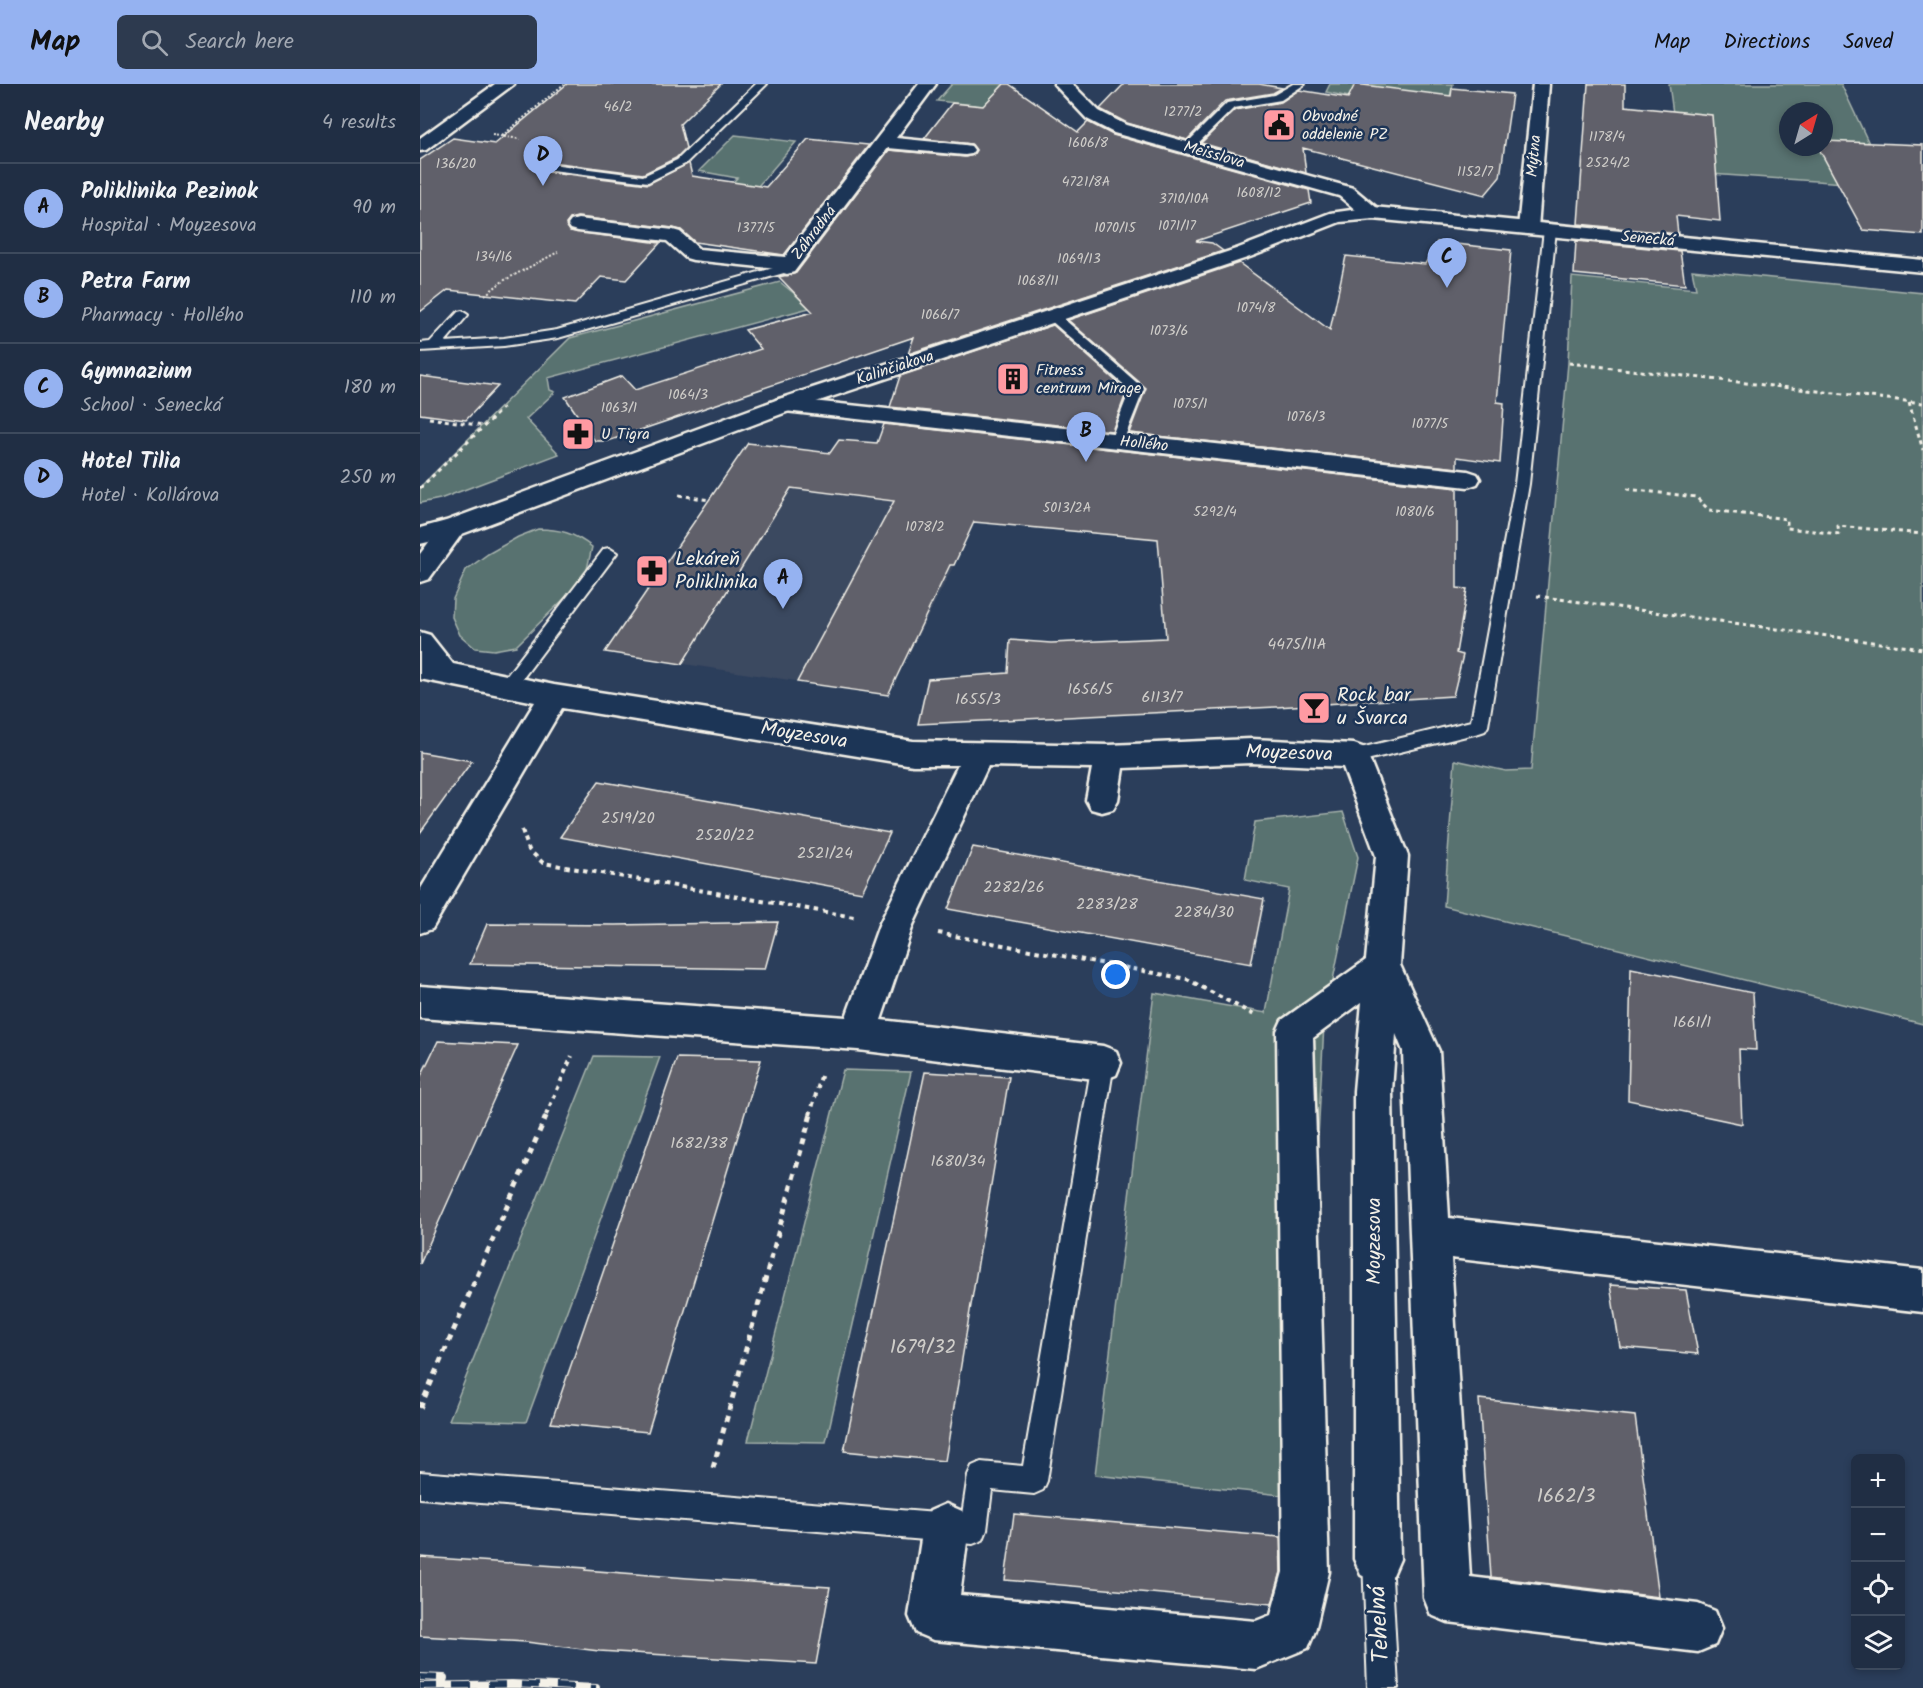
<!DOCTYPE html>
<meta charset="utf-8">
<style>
:root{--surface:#202e44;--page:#2d3a4f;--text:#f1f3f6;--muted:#a2a8b2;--line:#3d4a5d;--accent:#95b2f1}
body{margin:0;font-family:Kalam,sans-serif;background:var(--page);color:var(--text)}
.controls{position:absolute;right:18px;bottom:18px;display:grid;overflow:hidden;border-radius:9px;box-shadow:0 3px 9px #0003}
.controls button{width:54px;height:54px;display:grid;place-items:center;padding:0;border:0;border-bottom:2px solid var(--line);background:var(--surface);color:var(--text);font:30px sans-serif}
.compass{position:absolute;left:1359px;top:18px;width:54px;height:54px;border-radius:50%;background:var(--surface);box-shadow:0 3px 9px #0003;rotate:37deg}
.you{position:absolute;left:696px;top:891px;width:21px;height:21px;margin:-15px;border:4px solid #fff;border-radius:50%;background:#1a73e8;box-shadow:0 0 0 9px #1a73e833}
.badge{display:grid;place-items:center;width:39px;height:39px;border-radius:50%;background:var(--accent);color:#111;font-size:20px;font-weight:700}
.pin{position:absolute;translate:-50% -50px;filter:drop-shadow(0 2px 3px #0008)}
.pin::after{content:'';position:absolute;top:32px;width:21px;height:18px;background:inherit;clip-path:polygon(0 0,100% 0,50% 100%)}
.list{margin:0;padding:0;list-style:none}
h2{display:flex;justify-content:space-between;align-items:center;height:78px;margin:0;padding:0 24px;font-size:26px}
h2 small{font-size:20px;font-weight:400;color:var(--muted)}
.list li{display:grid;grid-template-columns:39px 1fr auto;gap:18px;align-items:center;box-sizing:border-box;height:90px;padding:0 24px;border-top:2px solid var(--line)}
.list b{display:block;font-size:22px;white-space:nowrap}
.list p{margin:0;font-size:20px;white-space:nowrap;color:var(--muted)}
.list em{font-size:20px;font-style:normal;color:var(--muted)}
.icon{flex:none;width:33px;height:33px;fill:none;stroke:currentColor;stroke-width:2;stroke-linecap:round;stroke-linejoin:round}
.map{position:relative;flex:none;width:1503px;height:1604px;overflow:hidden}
header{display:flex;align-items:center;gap:36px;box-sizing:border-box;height:84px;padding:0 30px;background:var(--accent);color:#111}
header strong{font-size:28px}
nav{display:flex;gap:33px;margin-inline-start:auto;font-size:21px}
.search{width:420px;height:54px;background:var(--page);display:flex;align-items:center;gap:15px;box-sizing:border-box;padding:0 21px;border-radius:9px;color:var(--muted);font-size:22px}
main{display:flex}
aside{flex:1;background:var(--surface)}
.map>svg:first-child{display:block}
</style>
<header>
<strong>Map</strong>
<div class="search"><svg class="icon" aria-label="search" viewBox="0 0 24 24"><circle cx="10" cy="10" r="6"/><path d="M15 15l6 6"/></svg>Search here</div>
<nav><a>Map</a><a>Directions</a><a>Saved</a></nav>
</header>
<main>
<aside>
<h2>Nearby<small>4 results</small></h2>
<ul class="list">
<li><span class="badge">A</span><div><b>Poliklinika Pezinok</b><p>Hospital · Moyzesova</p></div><em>90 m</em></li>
<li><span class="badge">B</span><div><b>Petra Farm</b><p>Pharmacy · Hollého</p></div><em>110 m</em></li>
<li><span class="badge">C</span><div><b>Gymnazium</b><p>School · Senecká</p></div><em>180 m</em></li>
<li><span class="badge">D</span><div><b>Hotel Tilia</b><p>Hotel · Kollárova</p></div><em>250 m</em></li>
</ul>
</aside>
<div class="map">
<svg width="1503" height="1604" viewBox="0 0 1503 1604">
<rect width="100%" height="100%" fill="#2b3e5b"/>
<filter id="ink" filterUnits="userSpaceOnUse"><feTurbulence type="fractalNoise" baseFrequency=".0167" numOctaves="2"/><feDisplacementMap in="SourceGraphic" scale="12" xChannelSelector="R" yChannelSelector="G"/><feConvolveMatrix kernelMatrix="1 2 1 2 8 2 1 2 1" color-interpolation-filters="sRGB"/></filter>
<g filter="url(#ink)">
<path fill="#3b4860" d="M419,356L585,369L534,481L468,611L185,568L328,359L410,369Z"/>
<path fill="#58726f" stroke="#a6b2ac" stroke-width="1.5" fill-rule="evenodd" d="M532,0H584L564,22L517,17Z
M910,0H1033L1025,34L906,8Z
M1249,0H1421L1469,102L1261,88ZM1368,27H1404V63H1368Z
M315,51L376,58L295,152L249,146L284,116L294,117L317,94L279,87Z
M1272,186L1503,209V940L1024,822L1035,676L1086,687L1111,686L1148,279L1152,193L1276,205Z
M360,198L376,211L389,224L128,294L130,306L135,308L106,335L139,370L20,415L0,419V403L150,254Z
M118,445C140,445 154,449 172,463L165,494L96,562L74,566L55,564L40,551L32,533L33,515L46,486L68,470L98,453Z
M923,728L938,773L904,940L879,1413L675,1391L734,909L846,929L869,805L825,796L835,738Z
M174,972L240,973L106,1338L29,1336Z
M423,986L491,988L406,1358L328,1357Z"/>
<path fill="#61616b" stroke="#f4f1e8" stroke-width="1.5" d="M147,0H301L260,40L266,64L256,74L223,90L116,76L109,80L115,86L228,100L269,79L272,92L346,103L388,55L449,61L364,171L275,158L261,146L253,144L157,133L150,135L146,140L150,147L240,159L206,196L181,193L155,220L28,206L0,228V76L33,54L75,60Z
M584,0H589L658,48L668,38L693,51L889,106L891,119L776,157L792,159L803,167L488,270L494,253L188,357H175L145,313L202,292L215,306L341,265L325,246L393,228L359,193L376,189L469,66L545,73L553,71L556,66L551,60L504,55L532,19L563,22Z
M704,0H839L862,4L853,9L805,17L767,56L707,39L680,25Z
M935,0L1031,12L1032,4L1092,10L1080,93L1065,111L883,64L886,89L781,59L815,26L861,18L879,6L928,14Z
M1168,0H1205V22L1292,31L1300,137L1256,132L1258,150L1158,140Z
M1404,57L1503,61V151L1443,146L1398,63H1404Z
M1156,157L1260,167L1265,201L1154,190Z
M1017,158L1091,166L1077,318L1084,319L1080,379L1037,373V384L709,349L726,304L648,236L819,179L910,246L926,172L1005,180Z
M633,241L707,307L692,347L470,323L480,292Z
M0,292L78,302L46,336L0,330Z
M464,340L1037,404V504L1047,505L1036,569L1043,571L1033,612L856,623L498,640L508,595L588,589L590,556L631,559L746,554L738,455L554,438L534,481H530L468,611L377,598L474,417L371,404L262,580L185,568L328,359L410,369L419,356L457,359Z
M0,668L52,677L0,749Z
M179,697L273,714L470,749L442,808L140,753Z
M553,763L844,815L831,880L528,825Z
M358,838L345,885L50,880L67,840L195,841Z
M1211,884L1333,909L1336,966L1319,965L1322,1040L1208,1016Z
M18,957L98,961L0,1180V994Z
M257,974L341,976L228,1348L131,1339Z
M505,988L589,993L525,1377L424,1367Z
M1190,1201L1266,1206L1278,1270L1200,1263Z
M1059,1315L1215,1332L1239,1513L1071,1493Z
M594,1430L860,1453L861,1488L852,1520L585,1496Z
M0,1473L166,1484L165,1486L268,1494L410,1503L396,1580L179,1567L106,1558L0,1552Z"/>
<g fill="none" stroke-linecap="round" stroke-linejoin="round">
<defs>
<path id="lane" d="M336,0H347L265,80L228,98L116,84L111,81L116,78L223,92L257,76Z
M873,0H885L861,16L814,24L771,66H763L762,64L807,19L854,11Z
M1130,142L1136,146L1109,400L1068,642L1065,647L1059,649L934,679L928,677L925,672L928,667L1051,637L1095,400L1124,146Z
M367,180L373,184L371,187L138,254L84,262L0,267V259L10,258L38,228L42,227L48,231L25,258L84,254L137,246Z
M633,228L637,229L724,305L702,360H692L690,357L710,306L629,235L627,232L629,229Z
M189,464L197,469L194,473L94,606L88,608L82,606L79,602L82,598L184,465Z
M683,969L691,972L694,979L627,1397L623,1406L614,1410L572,1406L567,1446L563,1456L553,1460L0,1414V1388L542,1431L548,1391L552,1382L561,1378L603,1382L672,979L675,972Z
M957,1461L967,1465L971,1475L978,1604H948L943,1475L947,1465Z"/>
<path id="street" d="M75,0H94L6,66L0,67V54Z
M499,0H516L476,54L545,61L551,62L554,66L551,70L545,71L468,64L374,188L367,190L360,188L357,185L273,176L266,174L247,157L158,147L151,145L148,141L151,137L158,135L253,146L260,148L279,165L365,173Z
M634,0H652L679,27L706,41L933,104L963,129L960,133C944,137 931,121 919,112L694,49L667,35Z
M1113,0H1129L1118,144L1115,148H1101L1098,144Z
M364,314L1048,387L1057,390L1060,395L1057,400L1048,403L356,326L352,321L356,316Z
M33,436L42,438L46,444L9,495L0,498V470L24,438Z
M0,548L10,551L33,580L134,601L493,657L689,661L831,655L934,660L945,664L988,772L980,881L1019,967L1029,1134L1503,1186V1228L1031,1174L1050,1493L1278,1520L1295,1527L1302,1544L1295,1561L1278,1568L1028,1538L1011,1531L1004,1514L983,967L976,950L972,1007L980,1475L973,1491L957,1498L941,1491L934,1475V1007L942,918L893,954L909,1488L895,1547L888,1564L836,1585L513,1556L496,1549L489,1532L503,1443L510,1427L526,1420L542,1427L549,1443L540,1511L836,1537L851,1531L863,1488L857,947L862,936L946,876L956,772L923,683L831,679L703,684L698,716L693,725L682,728L671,725L666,716L672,684L568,682L493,841L461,936L683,962L696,967L701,979L696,991L683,996L438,966L0,934V902L426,933L459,841L538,681H493L142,624L12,845L0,849V806L115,618L0,595Z"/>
<path id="secondary" d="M953,123L1503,176V188L953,135L920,138L830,173L372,326L42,450L0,460V444L26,437L356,316L816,165L910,129Z"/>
</defs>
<use href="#lane" stroke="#f4f1e8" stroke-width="4"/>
<use href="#street" stroke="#f4f1e8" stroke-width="5"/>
<use href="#secondary" stroke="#f4f1e8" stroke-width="5"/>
<path stroke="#f4f1e8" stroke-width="2" stroke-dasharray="2 2" stroke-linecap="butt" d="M72,51L100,55
M82,52L144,0
M65,211L83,197L138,168"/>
<path stroke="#f4f1e8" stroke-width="3" stroke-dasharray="4 4" stroke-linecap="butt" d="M1149,279L1503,319
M1489,318L1503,366
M9,334L64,342
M0,404L84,323
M1207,405L1276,413L1289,426L1367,435V444L1419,450L1418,442L1503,450
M259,411L289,416
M1117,512L1503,565"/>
<path stroke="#f4f1e8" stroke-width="4" stroke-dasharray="4.5 4.5" stroke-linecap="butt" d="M102,746L109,766L123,779L434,833
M518,849L767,895L836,932
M126,1031L152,972
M390,1031L402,989"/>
<path stroke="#f4f1e8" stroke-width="5" stroke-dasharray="6 6" stroke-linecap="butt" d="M0,1324L127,1030
M293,1384L391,1030"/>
<use href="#lane" fill="#1d3557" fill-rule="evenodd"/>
<use href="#street" fill="#1d3557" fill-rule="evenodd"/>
<use href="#secondary" fill="#1d3557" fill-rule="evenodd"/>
<defs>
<path id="rail" d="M0,1593L24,1594
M0,1602L92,1600L176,1604"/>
</defs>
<use href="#rail" stroke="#f4f1e8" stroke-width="8"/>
<use href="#rail" stroke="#1d3557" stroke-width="6" stroke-dasharray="17" stroke-linecap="butt"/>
</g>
</g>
<defs>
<symbol id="civic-square" viewBox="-11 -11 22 22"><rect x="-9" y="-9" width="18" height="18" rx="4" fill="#ff9aa2" stroke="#1d3557"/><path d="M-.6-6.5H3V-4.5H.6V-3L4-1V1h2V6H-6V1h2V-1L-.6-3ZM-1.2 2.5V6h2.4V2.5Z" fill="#111"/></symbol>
<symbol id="building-square" viewBox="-11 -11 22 22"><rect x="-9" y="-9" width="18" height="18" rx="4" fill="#ff9aa2" stroke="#1d3557"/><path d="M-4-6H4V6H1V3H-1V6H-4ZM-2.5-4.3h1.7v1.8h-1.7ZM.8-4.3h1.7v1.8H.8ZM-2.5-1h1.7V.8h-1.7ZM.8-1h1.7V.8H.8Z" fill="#111"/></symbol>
<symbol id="pharmacy-square" viewBox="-11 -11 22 22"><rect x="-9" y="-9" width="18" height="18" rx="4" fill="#ff9aa2" stroke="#1d3557"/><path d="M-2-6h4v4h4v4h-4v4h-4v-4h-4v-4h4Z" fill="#111"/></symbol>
<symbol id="bar-square" viewBox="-11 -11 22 22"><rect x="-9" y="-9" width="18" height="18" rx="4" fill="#ff9aa2" stroke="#1d3557"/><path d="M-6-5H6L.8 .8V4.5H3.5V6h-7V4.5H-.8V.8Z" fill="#111"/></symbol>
</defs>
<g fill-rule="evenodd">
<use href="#civic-square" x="840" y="22" width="38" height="38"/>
<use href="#building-square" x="574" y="276" width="38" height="38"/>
<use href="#pharmacy-square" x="139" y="331" width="38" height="38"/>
<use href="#pharmacy-square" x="213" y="468" width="38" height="38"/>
<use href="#bar-square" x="875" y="605" width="38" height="38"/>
</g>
<g text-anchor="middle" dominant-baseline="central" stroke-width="5" stroke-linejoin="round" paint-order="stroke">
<g font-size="14" fill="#cfcdc9">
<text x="198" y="23">46/2</text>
<text x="763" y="28">1277/2</text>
<text x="1187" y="53">1178/4</text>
<text x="668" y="59">1606/8</text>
<text x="1188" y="79">2524/2</text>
<text x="36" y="80">136/20</text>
<text x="1055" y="88">1152/7</text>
<text x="666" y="98">4721/8A</text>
<text x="839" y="109">1608/12</text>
<text x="764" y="115">3710/10A</text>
<text x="757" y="142">1071/17</text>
<text x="336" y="144">1377/5</text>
<text x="695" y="144">1070/15</text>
<text x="74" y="173">134/16</text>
<text x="659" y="175">1069/13</text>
<text x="618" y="197">1068/11</text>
<text x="836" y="224">1074/8</text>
<text x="520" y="231">1066/7</text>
<text x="749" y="247">1073/6</text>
<text x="268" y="311">1064/3</text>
<text x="770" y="320">1075/1</text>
<text x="199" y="324">1063/1</text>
<text x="886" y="333">1076/3</text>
<text x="1010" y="340">1077/5</text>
<text x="647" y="424">5013/2A</text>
<text x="795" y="428">5292/4</text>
<text x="995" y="428">1080/6</text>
<text x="505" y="443">1078/2</text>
</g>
<g font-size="16" fill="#f4f1e8" stroke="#1d3557" text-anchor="start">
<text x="882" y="32">Obvodné<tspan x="882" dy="18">oddelenie PZ</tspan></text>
<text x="616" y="286">Fitness<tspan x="616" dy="18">centrum Mirage</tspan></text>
<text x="181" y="350">U Tigra</text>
</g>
<g font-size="16" fill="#f4f1e8" stroke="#1d3557">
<text transform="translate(794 71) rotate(16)">Meisslova</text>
<text transform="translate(1114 72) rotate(-85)">Mýtna</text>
<text transform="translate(394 149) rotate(-53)">Záhradná</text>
<text transform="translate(1228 155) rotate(5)">Senecká</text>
<text transform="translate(475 284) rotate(-18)">Kalinčiakova</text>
<text transform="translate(724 360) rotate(6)">Hollého</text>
</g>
<g font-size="16" fill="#cfcdc9">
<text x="877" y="560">4475/11A</text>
<text x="670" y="605">1656/5</text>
<text x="742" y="613">6113/7</text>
<text x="558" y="615">1655/3</text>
<text x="208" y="734">2519/20</text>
<text x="305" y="751">2520/22</text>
<text x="405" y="769">2521/24</text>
<text x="594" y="803">2282/26</text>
<text x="687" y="820">2283/28</text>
<text x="784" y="828">2284/30</text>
<text x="1272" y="938">1661/1</text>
<text x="279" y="1059">1682/38</text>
<text x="538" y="1077">1680/34</text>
</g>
<g font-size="20" fill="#f4f1e8" stroke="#1d3557" text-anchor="start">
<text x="255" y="476">Lekáreň<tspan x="255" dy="23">Poliklinika</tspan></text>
<text x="917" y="612">Rock bar<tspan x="917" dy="23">u Švarca</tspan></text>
</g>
<g font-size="20" fill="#f4f1e8" stroke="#1d3557">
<text transform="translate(384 652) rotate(9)">Moyzesova</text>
<text transform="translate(869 670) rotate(2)">Moyzesova</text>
<text transform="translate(955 1157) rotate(-90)">Moyzesova</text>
</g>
<g font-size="20" fill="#cfcdc9">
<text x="503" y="1264">1679/32</text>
<text x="1146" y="1413">1662/3</text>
</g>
<g font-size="24" fill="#f4f1e8" stroke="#1d3557">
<text transform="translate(960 1540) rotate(-93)">Tehelná</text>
</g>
</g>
</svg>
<div class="controls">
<button>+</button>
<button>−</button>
<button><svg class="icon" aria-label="locate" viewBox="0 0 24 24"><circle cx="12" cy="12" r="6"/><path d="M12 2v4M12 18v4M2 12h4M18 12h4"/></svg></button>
<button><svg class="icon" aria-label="layers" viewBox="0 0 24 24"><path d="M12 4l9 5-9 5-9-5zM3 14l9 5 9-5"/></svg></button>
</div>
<svg class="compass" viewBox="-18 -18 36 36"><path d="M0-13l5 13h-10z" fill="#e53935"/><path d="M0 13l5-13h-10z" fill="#a2a8b2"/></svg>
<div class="you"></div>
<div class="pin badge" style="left:363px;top:525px">A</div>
<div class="pin badge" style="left:666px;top:378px">B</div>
<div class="pin badge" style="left:1027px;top:204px">C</div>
<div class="pin badge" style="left:123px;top:102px">D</div>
</div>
</main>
